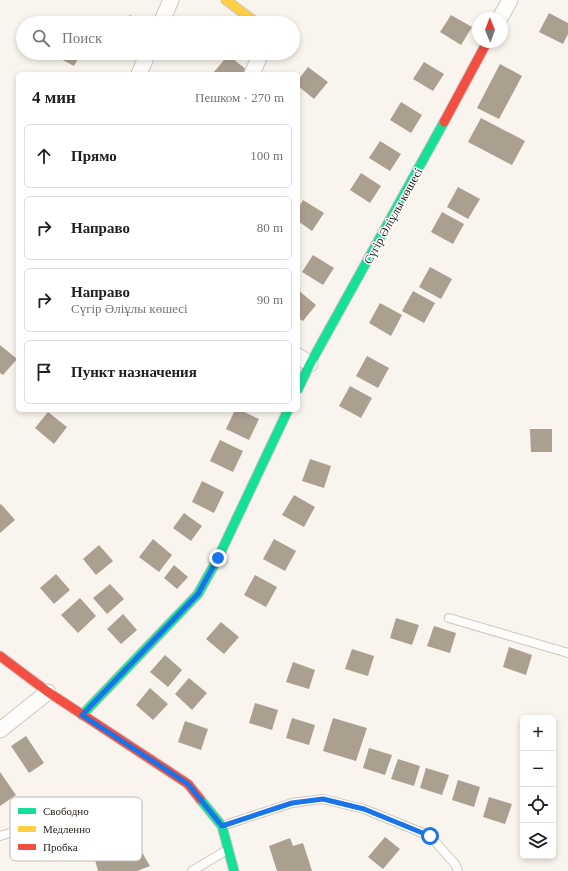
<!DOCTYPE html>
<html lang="ru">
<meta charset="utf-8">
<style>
:root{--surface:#fff;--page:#f6f6f6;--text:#202124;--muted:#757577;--line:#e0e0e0}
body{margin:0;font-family:"Times New Roman",serif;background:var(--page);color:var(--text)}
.controls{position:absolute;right:12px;bottom:12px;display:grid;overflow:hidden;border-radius:6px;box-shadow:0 2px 6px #0003}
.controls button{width:36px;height:36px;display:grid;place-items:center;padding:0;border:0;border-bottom:1px solid var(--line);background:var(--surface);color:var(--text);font:20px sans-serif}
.compass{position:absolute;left:472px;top:12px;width:36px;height:36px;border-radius:50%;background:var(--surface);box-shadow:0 2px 6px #0003;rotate:359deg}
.stop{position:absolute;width:12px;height:12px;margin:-9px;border:3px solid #1a73e8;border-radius:50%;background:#fff}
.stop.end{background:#1a73e8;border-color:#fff;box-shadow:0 1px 4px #0008}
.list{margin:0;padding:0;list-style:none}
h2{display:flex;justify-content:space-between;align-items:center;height:52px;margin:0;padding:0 16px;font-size:17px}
h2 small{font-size:13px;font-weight:400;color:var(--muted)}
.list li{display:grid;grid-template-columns:26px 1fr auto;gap:12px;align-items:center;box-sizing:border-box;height:64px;margin:0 8px 8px;padding:0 8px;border:1px solid var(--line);border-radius:6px}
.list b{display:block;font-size:15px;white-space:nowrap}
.list p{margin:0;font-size:13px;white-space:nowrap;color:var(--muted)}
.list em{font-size:13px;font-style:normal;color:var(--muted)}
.icon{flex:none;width:22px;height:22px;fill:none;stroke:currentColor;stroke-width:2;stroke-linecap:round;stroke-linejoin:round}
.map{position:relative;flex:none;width:568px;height:871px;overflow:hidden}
.search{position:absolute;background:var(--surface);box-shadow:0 2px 6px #0003;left:16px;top:16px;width:284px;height:44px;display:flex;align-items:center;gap:10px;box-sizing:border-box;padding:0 14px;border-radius:22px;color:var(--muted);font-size:15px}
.panel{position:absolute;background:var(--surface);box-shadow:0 2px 6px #0003;left:16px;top:72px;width:284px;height:340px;border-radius:6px}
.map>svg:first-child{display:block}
</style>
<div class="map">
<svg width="568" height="871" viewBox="0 0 568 871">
<rect width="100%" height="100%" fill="#f9f4ee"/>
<path fill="#ab9f90" d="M549,13L568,23V34L563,44L539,32Z
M130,15L142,23H125Z
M451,15L472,27L461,45L440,32Z
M56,53H81L74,66L55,56Z
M228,55L247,70L244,74H217L214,72Z
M424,62L444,74L433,91L413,79Z
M500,64L522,76L499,119L477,108Z
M308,67L328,82L314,99L298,86V80Z
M401,102L422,115L411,133L390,120Z
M481,118L525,141L512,165L468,142Z
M380,141L401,154L390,171L369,158Z
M361,173L381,186L370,203L350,190Z
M458,187L480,199L468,219L447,207Z
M303,200L324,213L312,231L298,221V209Z
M442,212L464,224L453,244L431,232Z
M313,255L334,268L323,285L302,272Z
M430,267L452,279L441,299L419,287Z
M298,290L316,305L303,321L298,318Z
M413,291L435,303L424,323L402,311Z
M380,303L402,315L391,336L369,323Z
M0,345L17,359L3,375L0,373Z
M367,356L389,368L378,388L356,376Z
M350,386L372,398L361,418L339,406Z
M235,410H240L259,419L249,440L226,429Z
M48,412L67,427L54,444L35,428Z
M530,429H552V452H531Z
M220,440L243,451L233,472L210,461Z
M310,459L331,466L324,488L302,481Z
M202,481L224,492L214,513L192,502Z
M294,495L315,507L304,527L282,515Z
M1,504L15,520L0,533V505Z
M184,513L202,526L191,541L173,528Z
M153,539L172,555L159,572L139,557Z
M274,539L296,551L285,571L263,559Z
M99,545L113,561L96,575L83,559Z
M174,565L188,577L177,589L164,578Z
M56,574L70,590L54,604L40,588Z
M255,575L277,587L266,607L244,595Z
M110,584L124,599L107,614L93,598Z
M80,598L96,616L78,633L61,615Z
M123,614L137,630L121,644L107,629Z
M396,618L419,625L412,645L390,638Z
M221,622L239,637L224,654L206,639Z
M434,626L456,633L450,653L427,646Z
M509,647L532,655L526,675L503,667Z
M352,649L374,656L368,676L345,669Z
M165,655L182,670L168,687L150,672Z
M293,662L315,670L309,689L286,682Z
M189,678L207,693L192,710L175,694Z
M150,688L168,704L153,720L136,705Z
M255,703L278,710L272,730L249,723Z
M292,718L315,725L309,745L286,738Z
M333,718L367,728L356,761L323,751Z
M185,721L208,729L201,750L178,742Z
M26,736L44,763L29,773L11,746Z
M369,748L392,755L385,775L363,768Z
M398,759L420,766L414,786L391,779Z
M426,768L449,775L442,795L420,788Z
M0,772L16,795L0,806Z
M458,780L480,787L474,807L452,800Z
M489,797L512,804L505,824L483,817Z
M123,820L150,866L137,871H98L87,830Z
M385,837L400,849L383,869L368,857Z
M290,838L293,846L303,843L312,871H277L269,846Z"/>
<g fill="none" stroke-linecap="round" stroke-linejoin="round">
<defs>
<path id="lane" d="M449,618L568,653
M222,826L292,803L323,799L364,809L430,836L455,864L458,871
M0,836L68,816
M192,871L227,850"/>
<path id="street" d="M500,18L510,0
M161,23L171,0
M139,74L148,53
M252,74L261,53
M298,356L310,364
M0,730L48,692"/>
<path id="fast" d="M298,389L310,364L444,122
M82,715L198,594L218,558L288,410
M200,799L222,826L234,871"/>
<path id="slow" d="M226,0L257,23"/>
<path id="jam" d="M444,122L487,42
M0,656L48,692L188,784L200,799"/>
</defs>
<use href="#lane" stroke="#cdc7c0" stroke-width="10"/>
<use href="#street" stroke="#cdc7c0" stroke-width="17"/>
<use href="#fast" stroke="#cdc7c0" stroke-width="11"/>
<use href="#slow" stroke="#cdc7c0" stroke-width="11"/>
<use href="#jam" stroke="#cdc7c0" stroke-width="11"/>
<use href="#lane" stroke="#fefdfc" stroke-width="8"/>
<use href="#street" stroke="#fefdfc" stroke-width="15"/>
<use href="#fast" stroke="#16e098" stroke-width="9"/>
<use href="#slow" stroke="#ffcf43" stroke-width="9"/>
<use href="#jam" stroke="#f24e42" stroke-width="9"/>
</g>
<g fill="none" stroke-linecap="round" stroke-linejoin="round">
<path stroke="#1a73e8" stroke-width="5" d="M218,558L198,594L82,715L188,784L222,826L292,803L323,799L364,809L430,836"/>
</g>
<g text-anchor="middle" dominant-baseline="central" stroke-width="3" stroke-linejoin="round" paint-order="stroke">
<g font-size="12" fill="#251d15" stroke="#fff">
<text transform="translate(393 216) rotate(-61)">Сүгір Әліұлы көшесі</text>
</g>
</g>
<rect x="10" y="797" width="132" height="64" rx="6" fill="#fff" stroke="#bebbb9" stroke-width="1"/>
<rect x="18" y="808" width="18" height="6" fill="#16e098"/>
<rect x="18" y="826" width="18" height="6" fill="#ffcf43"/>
<rect x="18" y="844" width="18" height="6" fill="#f24e42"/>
<g font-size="11" fill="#251d15">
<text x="43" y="815">Свободно</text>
<text x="43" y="833">Медленно</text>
<text x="43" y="851">Пробка</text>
</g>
</svg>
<div class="controls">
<button>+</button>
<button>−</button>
<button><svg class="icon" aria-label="locate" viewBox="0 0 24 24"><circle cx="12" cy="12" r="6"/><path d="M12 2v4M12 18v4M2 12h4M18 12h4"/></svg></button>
<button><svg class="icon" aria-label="layers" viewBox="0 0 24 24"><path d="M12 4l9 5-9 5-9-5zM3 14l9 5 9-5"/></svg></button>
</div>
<svg class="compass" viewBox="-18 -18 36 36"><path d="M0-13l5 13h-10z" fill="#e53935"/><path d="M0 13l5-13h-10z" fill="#757577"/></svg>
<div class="stop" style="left:430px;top:836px"></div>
<div class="stop end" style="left:218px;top:558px"></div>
<div class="search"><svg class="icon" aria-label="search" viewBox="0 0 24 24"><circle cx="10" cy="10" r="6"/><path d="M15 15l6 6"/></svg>Поиск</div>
<section class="panel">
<h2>4 мин<small>Пешком · 270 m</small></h2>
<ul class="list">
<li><svg class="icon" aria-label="ahead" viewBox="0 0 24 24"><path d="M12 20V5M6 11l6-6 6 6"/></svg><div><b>Прямо</b></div><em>100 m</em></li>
<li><svg class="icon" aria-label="right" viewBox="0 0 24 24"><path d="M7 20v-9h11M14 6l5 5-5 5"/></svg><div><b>Направо</b></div><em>80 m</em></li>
<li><svg class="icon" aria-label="right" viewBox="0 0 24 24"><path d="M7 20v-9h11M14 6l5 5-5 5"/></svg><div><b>Направо</b><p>Сүгір Әліұлы көшесі</p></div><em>90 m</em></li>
<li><svg class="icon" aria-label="arrive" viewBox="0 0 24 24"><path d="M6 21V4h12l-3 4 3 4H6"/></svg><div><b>Пункт назначения</b></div></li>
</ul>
</section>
</div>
